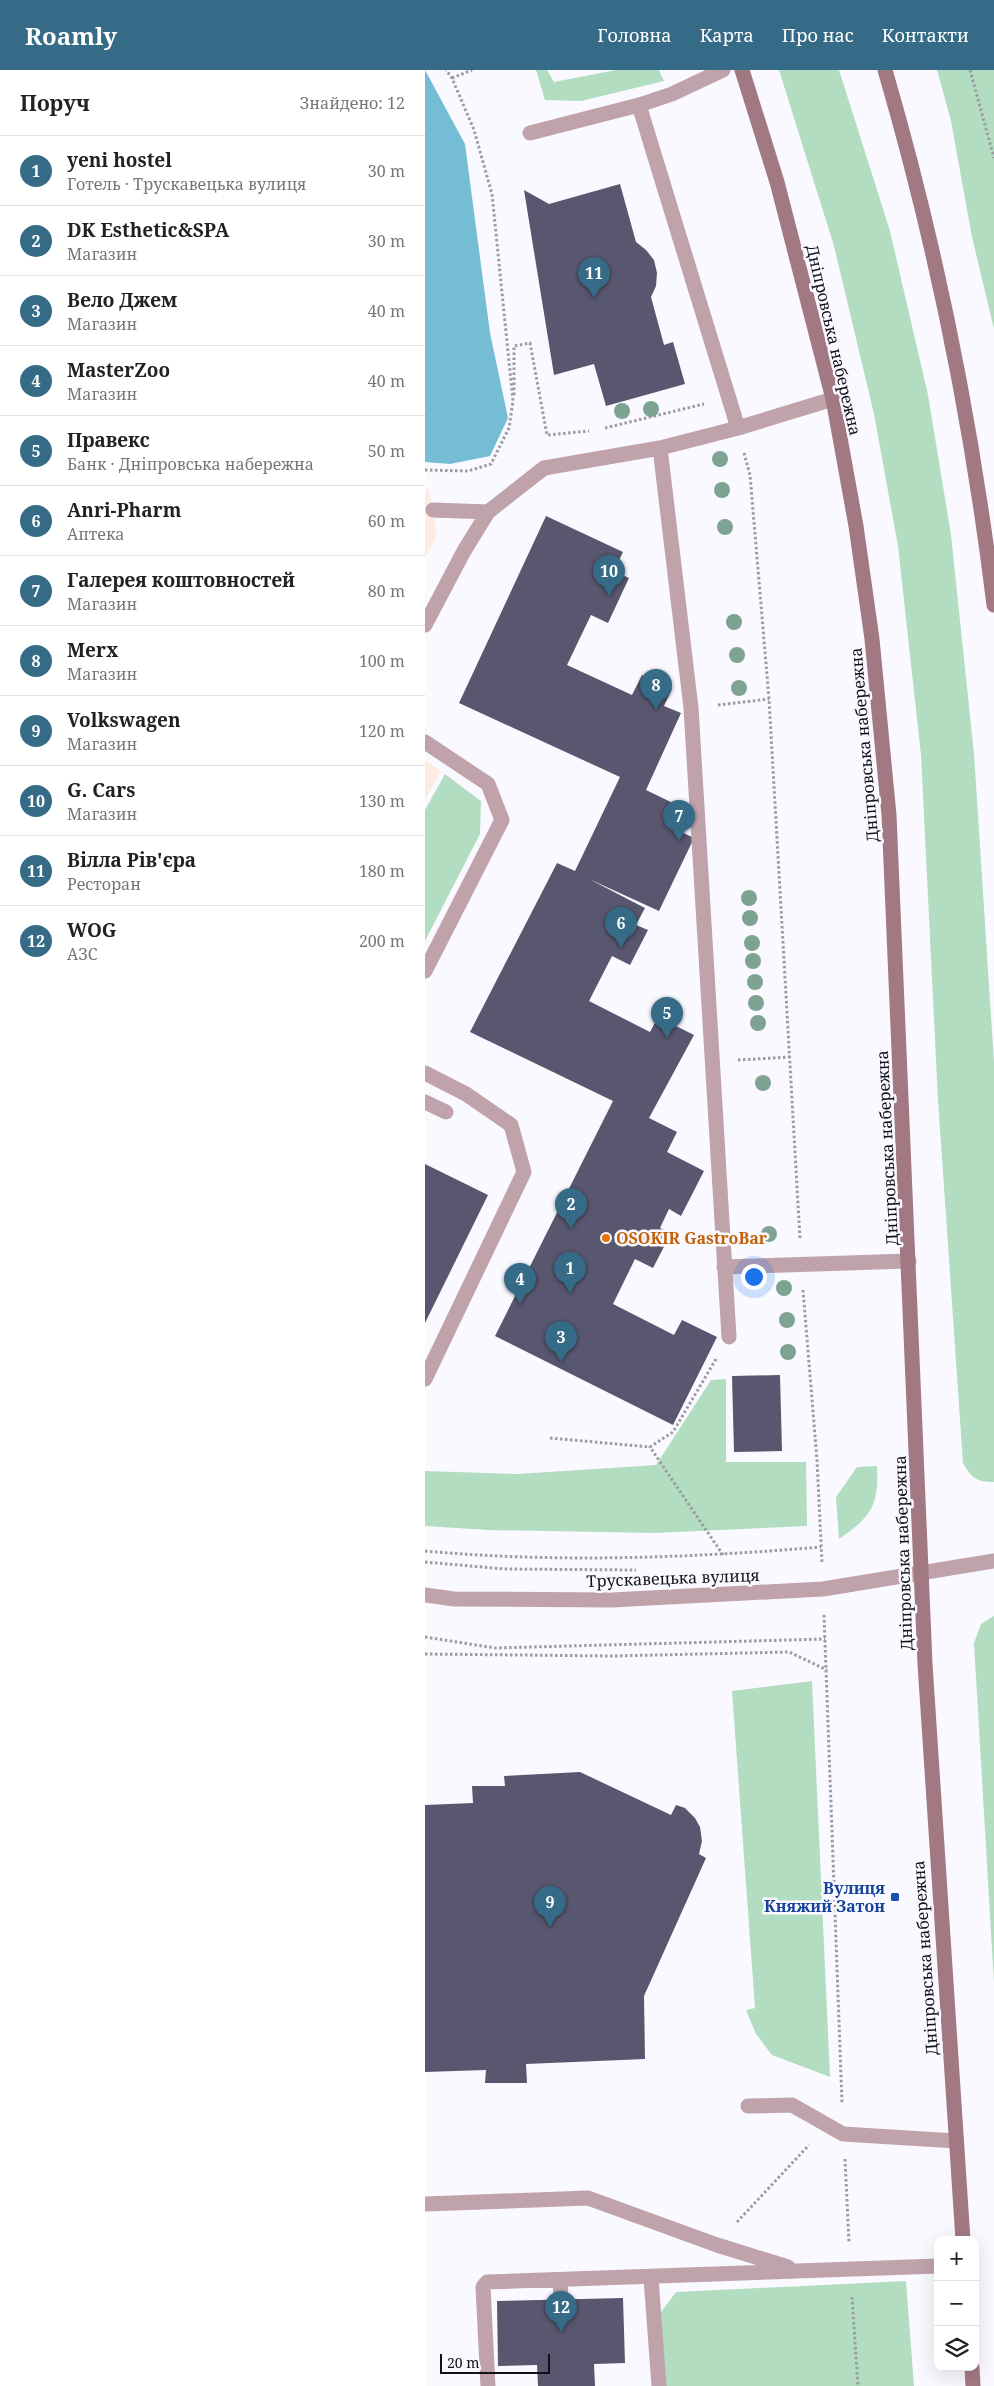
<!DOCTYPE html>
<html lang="uk">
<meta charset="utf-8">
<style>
:root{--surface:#fff;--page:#f6f6f6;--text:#222;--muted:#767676;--line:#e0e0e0;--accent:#356b86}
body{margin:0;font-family:"Noto Serif",serif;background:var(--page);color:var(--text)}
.controls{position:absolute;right:15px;bottom:15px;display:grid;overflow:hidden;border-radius:10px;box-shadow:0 5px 20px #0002}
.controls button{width:45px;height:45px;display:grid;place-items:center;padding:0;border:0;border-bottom:1px solid var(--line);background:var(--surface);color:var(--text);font:25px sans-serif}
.scale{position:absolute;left:15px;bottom:12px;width:110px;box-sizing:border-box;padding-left:5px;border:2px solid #12111b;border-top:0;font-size:14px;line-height:18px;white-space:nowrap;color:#12111b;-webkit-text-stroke:4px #f9f9ff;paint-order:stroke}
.you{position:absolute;left:328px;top:1206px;width:18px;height:18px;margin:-12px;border:4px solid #fff;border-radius:50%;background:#1a73e8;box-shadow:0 0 0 8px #1a73e833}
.badge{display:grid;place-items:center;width:32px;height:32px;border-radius:50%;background:var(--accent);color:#fff;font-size:16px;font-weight:700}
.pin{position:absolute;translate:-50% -41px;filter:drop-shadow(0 1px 2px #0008)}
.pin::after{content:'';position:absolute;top:26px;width:18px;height:15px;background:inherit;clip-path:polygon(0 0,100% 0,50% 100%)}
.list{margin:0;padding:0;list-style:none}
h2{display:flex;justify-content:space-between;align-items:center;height:65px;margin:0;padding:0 20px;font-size:21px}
h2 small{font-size:16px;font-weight:400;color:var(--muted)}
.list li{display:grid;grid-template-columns:32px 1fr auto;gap:15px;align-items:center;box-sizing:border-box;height:70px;padding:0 20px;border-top:1px solid var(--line)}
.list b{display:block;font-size:19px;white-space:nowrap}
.list p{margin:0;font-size:16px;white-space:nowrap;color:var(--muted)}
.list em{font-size:16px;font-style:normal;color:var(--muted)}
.icon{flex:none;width:28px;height:28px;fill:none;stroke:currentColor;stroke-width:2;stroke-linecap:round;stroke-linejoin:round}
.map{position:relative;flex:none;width:569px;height:2316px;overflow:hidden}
header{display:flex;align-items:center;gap:30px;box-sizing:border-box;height:70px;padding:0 25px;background:var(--accent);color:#fff}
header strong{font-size:24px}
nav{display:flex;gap:28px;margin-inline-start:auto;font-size:18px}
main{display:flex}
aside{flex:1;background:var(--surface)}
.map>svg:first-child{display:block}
</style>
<header>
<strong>Roamly</strong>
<nav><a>Головна</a><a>Карта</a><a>Про нас</a><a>Контакти</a></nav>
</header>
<main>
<aside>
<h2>Поруч<small>Знайдено: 12</small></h2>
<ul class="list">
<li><span class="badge">1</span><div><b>yeni hostel</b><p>Готель · Трускавецька вулиця</p></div><em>30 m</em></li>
<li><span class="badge">2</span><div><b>DK Esthetic&amp;SPA</b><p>Магазин</p></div><em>30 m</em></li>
<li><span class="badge">3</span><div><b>Вело Джем</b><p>Магазин</p></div><em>40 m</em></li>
<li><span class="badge">4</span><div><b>MasterZoo</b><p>Магазин</p></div><em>40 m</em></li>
<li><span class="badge">5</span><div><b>Правекс</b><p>Банк · Дніпровська набережна</p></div><em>50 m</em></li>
<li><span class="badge">6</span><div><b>Anri-Pharm</b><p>Аптека</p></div><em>60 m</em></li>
<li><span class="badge">7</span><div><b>Галерея коштовностей</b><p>Магазин</p></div><em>80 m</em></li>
<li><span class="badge">8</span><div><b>Merx</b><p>Магазин</p></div><em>100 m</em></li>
<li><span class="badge">9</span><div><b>Volkswagen</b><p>Магазин</p></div><em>120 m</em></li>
<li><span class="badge">10</span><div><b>G. Cars</b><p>Магазин</p></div><em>130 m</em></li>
<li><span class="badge">11</span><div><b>Вілла Рів'єра</b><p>Ресторан</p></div><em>180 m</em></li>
<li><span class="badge">12</span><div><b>WOG</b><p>АЗС</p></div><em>200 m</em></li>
</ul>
</aside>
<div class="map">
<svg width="569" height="2316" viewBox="0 0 569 2316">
<rect width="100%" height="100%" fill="#f9f9ff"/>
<path fill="#feebe2" d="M0,419H4L12,466L0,487Z
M0,690L16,701L0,730Z"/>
<path fill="#b2ddc1" d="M111,0H122L129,12L191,0H234L239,11L156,31L120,30Z
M354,0H414L465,161L503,325L526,465L549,684L569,992V1412C552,1412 546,1408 538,1393L513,1030L496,685L473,476L449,344L409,176Z
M512,0H569V259L547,167L526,51Z
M20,704L56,731L55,764L0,871V740Z
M301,1309V1392H381L382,1456L229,1463L63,1460L0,1456V1401L93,1404L231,1395L286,1310Z
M452,1396C454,1436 446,1447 414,1469L411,1427L432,1397Z
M569,1546V1913L549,1573L556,1554Z
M387,1611L405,2007L347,1985L331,1964L321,1940L330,1938L307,1621Z
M481,2211L489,2316H240L236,2242L251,2222Z"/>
<path fill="#74bdd5" d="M0,0L40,74L65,263L83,348L65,386L25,394L0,392Z"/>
<path fill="#59566f" d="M195,114L211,172L221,180L229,190L232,203L231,216L226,227L239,275L248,272L260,314L181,336L169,294L129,305L99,120L124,134Z
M121,446L198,482L189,501L204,508L183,553L166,545L142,595L207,625L217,605L247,619L239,636L256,643L221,720L250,734L240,754L269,768L234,841L164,809L220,838L211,855L223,860L205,895L187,886L164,931L225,962L233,947L269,965L224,1048L252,1062L242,1082L279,1101L256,1146L244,1139L235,1158L246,1163L228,1198L210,1189L188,1234L249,1265L257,1250L292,1267L248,1355L70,1266L188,1031L45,962L132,793L150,801L195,707L34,633Z
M0,1094L63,1125L0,1253Z
M355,1305L357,1381L309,1382L307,1306Z
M155,1702L246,1745L251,1735L260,1738L270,1748L275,1757L277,1771L274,1784L281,1788L219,1926L220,1989L101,1994L102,2013H60L61,2000L0,2002V1735L48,1733L47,1716H80L79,1706Z
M198,2228L200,2293L169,2294L170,2316H113L112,2295L73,2296L72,2231Z"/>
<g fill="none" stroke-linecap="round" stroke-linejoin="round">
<path stroke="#9c9ba3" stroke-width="3" stroke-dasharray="2.5 2.5" stroke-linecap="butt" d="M545,0L569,88
M27,8L47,0
M89,325V276L105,273L122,365L164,361
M180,358L279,334
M319,383L325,405L344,629L375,1169
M0,400L43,401L66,394L84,358L88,331L67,124L49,60L27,8L21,0
M293,635L344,629
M313,990L365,987
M378,1220L392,1390L397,1493
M291,1289L248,1362L225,1377L298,1485
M125,1368L225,1377
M0,1481C132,1493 264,1488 396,1477
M0,1492L79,1499L211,1500
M399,1545L417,2033
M0,1567L70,1578L400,1569
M0,1584L187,1586L364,1582L402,1600
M420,2089L424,2173
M312,2152L384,2075
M427,2227L433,2316"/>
<path stroke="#c0a2aa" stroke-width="15" d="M214,35L313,358
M105,63L214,35L247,24L298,0
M235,378L266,638L304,1267
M8,440L63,442
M0,555L39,481L63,442L119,398L235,378L313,358L408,329
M0,672L63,714L77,750L0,901
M0,1003L41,1024L86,1055L99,1102L0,1309
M0,1032L21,1042
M299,1197L484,1191
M323,2036L367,2035L418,2064L531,2071
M0,2134L163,2128L292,2175L363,2197
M226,2208L234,2316
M135,2210L136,2229
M63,2316L58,2217L62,2212L513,2196"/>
<path stroke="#c0a2aa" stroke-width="15" d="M0,1525L29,1529L187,1530L398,1519L569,1491"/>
<path stroke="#a27883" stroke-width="15" d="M317,0L352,112L408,329L431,456L447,569L464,745L500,1594L538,2170
M460,0C511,175 547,354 569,535
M547,2297L548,2316"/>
</g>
<g fill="#7ea392">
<circle cx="226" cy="339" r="8"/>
<circle cx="197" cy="341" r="8"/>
<circle cx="295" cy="389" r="8"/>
<circle cx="297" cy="420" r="8"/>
<circle cx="300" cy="457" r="8"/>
<circle cx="309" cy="552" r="8"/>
<circle cx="312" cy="585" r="8"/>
<circle cx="314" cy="618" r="8"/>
<circle cx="324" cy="828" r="8"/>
<circle cx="325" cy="848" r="8"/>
<circle cx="327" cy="873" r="8"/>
<circle cx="328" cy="891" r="8"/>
<circle cx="330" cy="912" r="8"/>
<circle cx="331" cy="933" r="8"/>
<circle cx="333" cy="953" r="8"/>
<circle cx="338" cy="1013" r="8"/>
<circle cx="344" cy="1164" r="8"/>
<circle cx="359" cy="1218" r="8"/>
<circle cx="362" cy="1250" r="8"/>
<circle cx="363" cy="1282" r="8"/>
</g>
<circle fill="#e8710a" stroke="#f9f9ff" stroke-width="2" cx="181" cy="1168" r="5"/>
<rect fill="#1a4fb4" stroke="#f9f9ff" stroke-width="2" x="465" y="1822" width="10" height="10" rx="2.5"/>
<g text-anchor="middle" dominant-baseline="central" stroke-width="5" stroke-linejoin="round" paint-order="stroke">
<g font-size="16" fill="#12111b" stroke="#f9f9ff">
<text transform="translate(409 270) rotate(77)">Дніпровська набережна</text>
<text transform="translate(439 675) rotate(-95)">Дніпровська набережна</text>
<text transform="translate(462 1078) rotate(-93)">Дніпровська набережна</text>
<text transform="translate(478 1483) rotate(-92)">Дніпровська набережна</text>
<text transform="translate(248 1508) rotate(-2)">Трускавецька вулиця</text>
<text transform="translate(500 1888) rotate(-94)">Дніпровська набережна</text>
</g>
<g font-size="16" font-weight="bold" fill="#c56008" stroke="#f9f9ff" text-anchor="start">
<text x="191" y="1168">OSOKIR GastroBar</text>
</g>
<g font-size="16" font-weight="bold" fill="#164399" stroke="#f9f9ff" text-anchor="end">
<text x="460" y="1818">Вулиця<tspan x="460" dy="18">Княжий Затон</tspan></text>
</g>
</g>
</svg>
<div class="controls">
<button>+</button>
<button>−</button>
<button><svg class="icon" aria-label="layers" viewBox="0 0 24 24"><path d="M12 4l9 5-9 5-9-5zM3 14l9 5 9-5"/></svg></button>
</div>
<div class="scale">20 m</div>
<div class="you"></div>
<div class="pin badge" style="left:145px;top:1223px">1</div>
<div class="pin badge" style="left:146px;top:1159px">2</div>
<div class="pin badge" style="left:136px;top:1292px">3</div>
<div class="pin badge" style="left:95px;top:1234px">4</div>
<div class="pin badge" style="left:242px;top:968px">5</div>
<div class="pin badge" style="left:196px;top:878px">6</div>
<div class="pin badge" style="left:254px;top:771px">7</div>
<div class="pin badge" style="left:231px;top:640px">8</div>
<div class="pin badge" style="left:125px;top:1857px">9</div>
<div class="pin badge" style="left:184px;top:526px">10</div>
<div class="pin badge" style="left:169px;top:228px">11</div>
<div class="pin badge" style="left:136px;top:2262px">12</div>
</div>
</main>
